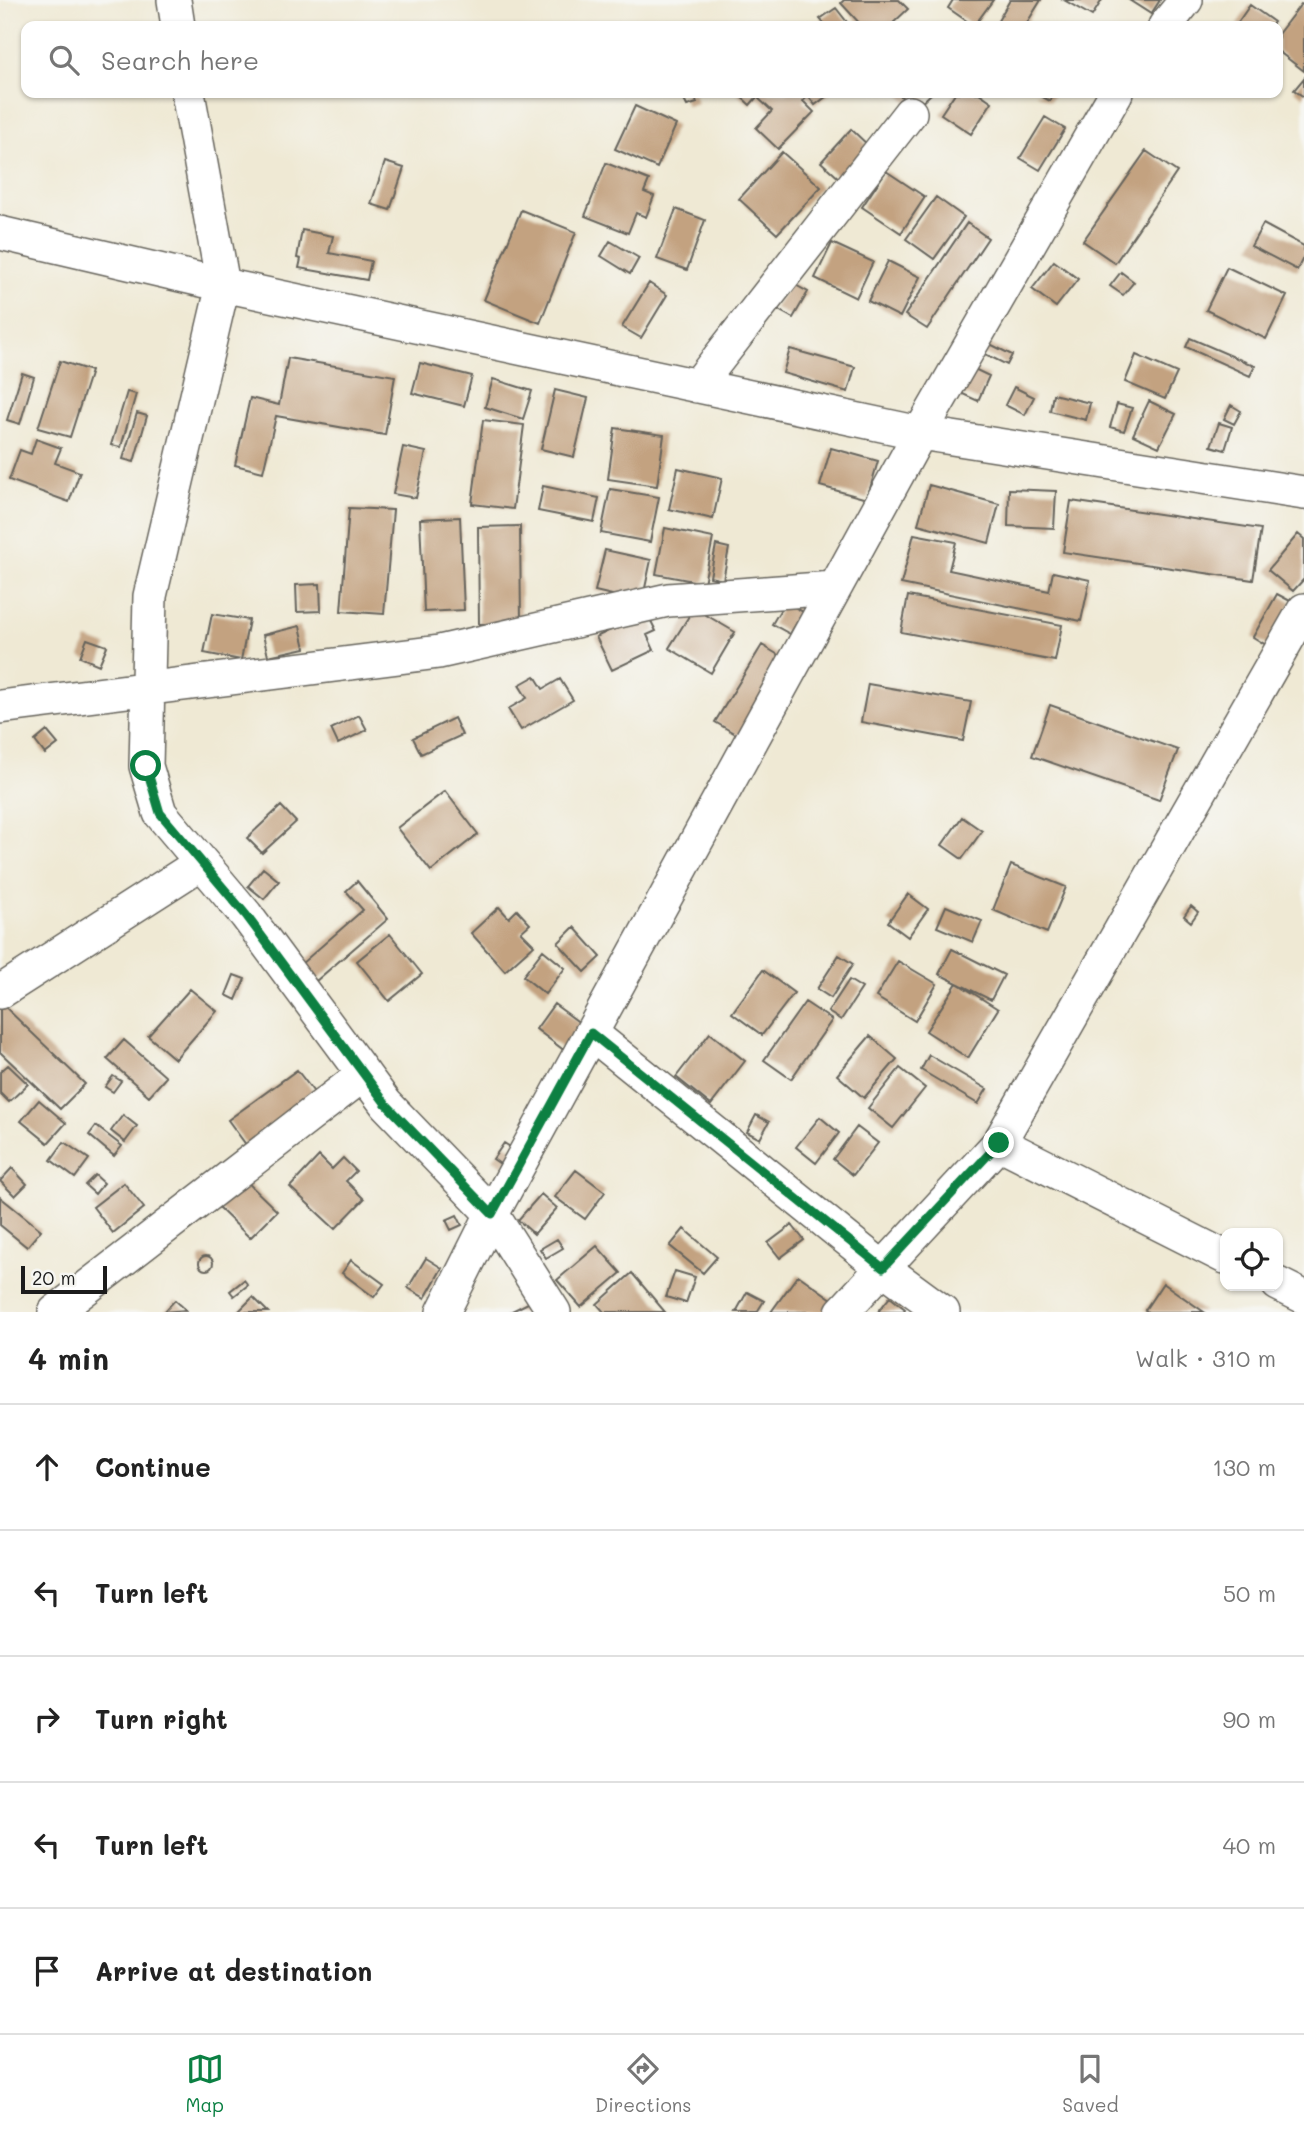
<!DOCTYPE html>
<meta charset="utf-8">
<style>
:root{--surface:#fff;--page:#f2f2f2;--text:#222;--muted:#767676;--line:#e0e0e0;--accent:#0b8043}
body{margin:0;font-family:Mali,sans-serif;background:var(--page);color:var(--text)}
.controls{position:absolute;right:21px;bottom:21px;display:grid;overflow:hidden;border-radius:14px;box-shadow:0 2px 5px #0004}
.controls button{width:63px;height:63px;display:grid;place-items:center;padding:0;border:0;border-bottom:2px solid var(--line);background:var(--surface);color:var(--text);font:35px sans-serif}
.scale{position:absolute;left:21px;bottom:18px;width:86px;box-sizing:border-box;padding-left:7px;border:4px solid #1c1c1c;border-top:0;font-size:19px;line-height:24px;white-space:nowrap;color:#1c1c1c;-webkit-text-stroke:5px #f6f6f2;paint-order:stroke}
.stop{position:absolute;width:21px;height:21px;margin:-16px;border:5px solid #0b8043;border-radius:50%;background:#fff}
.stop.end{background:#0b8043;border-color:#fff;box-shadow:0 2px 7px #0008}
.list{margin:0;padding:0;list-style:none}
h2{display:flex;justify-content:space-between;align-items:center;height:91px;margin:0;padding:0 28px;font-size:30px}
h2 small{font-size:23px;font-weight:400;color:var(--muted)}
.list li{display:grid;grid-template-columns:46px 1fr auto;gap:21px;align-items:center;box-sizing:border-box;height:126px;padding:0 28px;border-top:2px solid var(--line)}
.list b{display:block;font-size:26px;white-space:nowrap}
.list em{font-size:23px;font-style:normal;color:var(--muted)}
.icon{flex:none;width:38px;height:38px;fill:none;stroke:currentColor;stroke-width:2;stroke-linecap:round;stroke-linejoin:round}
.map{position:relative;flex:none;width:1304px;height:1312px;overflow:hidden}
.search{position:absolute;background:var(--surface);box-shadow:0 2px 5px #0004;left:21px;right:21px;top:21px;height:77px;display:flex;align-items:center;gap:18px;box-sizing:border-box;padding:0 24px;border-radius:14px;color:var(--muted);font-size:26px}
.sheet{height:721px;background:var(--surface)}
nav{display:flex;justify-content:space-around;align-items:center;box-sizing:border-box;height:98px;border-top:2px solid var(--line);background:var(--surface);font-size:19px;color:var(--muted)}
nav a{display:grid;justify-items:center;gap:4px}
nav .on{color:var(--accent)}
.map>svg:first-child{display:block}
</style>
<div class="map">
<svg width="1304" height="1312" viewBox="0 0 1304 1312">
<rect width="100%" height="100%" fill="#f6f6f2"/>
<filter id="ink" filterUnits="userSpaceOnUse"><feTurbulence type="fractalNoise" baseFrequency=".0143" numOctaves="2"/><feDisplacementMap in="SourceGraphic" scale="14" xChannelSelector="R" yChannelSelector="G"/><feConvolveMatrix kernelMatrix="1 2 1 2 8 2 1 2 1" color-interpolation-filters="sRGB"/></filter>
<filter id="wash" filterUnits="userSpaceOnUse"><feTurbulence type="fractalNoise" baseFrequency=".00686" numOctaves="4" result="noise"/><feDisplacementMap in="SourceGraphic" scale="28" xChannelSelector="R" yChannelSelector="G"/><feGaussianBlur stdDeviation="1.57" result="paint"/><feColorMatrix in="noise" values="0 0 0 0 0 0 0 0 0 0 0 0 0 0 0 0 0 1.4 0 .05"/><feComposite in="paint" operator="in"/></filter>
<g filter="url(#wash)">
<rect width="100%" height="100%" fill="#efe9d4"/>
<g id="blocks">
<path fill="#c3a280" d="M844,0H899L908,9L890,26H862L841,3Z
M953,0H993L974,26L948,8Z
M1010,0H1041L1025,26H995Z
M1064,0H1102L1092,16Z
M1129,0H1160L1151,14Z
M1301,4L1304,6V71L1278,51V34Z
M1250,5L1274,22L1271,26L1236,25Z
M836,8L850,26H826L820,19Z
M1304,78V97L1294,90Z
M694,93L697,103L687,106L682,96Z
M737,93H831L815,105L808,96L803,101L814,112L778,149L756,128L772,111L757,97L750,105Z
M898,93H932L914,110Z
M955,93H979L992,102L971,134L941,114Z
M1035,93H1055L1050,101Z
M635,106L676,125L657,168L615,149Z
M1045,117L1065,129L1040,170L1020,158Z
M851,129L871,148L841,180L821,162Z
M1146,151L1177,172L1115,263L1083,241Z
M782,152L821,187L777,234L739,199Z
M385,162L404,168L390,210L371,204Z
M606,163L649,180L644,192L654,196L646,217L636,213L628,233L585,216Z
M886,171L925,197L901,233L862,207Z
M936,197L964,217L934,259L906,239Z
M676,209L705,220L687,270L657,259Z
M521,210L576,232L540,323L484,300Z
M967,223L988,238L927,329L905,315Z
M1263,224L1304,246V256L1297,270L1251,246Z
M302,230L333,236L329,253L371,261L367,280L299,268L301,259L297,258Z
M610,241L639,258L630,274L601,256Z
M832,243L873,262L856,298L815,278Z
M888,261L920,277L900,317L868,301Z
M1054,261L1078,279L1056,307L1032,289Z
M1227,267L1287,296L1266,339L1206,310Z
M1121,272L1134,282L1123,295L1110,286Z
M790,282L808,292L793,318L775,308Z
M649,283L667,295L641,338L622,327Z
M1190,338L1255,366L1250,376L1186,347Z
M986,342L1012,355L1007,365L981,352Z
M790,349L855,367L848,392L783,373Z
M1136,355L1177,373L1165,399L1125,382Z
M288,358L395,376L385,435L276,416L263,472L235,465L250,398L279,405Z
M60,361L91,371L70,437L38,428Z
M420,363L472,376L464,406L412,393Z
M966,365L989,376L978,401L954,390Z
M22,373L34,377L20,424L7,420Z
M493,379L532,391L523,419L485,407Z
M1014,387L1034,397L1025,415L1005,405Z
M555,390L588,398L574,457L541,449Z
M127,392L136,394L121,447L111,445Z
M1053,394L1090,403L1086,420L1050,411Z
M1149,401L1176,414L1159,447L1133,435Z
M1117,404L1132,408L1124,431L1110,427Z
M1231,405L1241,411L1234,424L1224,419Z
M137,413L147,416L134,462L123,459Z
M483,420L524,425L513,509L472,504Z
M1219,423L1232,427L1225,450L1211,446Z
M615,428L664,435L657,486L608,479Z
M36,439L61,448L55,463L80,472L69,502L9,480L20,450L31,454Z
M403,447L426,452L416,498L393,494Z
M831,448L878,461L867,499L820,486Z
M678,468L722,478L713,519L669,509Z
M929,485L999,504L989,543L918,524Z
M543,486L599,498L594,522L538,511Z
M610,489L659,497L650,542L601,533Z
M1009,489L1056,491L1054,528L1008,526Z
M1071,501L1261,529L1253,580L1063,552Z
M349,508L393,510L384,614L341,611Z
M460,517L464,610L424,612L420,519Z
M520,526L521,624H479L478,527Z
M665,528L713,538L704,583L656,574Z
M914,534L956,542L949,570L1049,591L1053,572L1090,580L1081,621L901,584Z
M1298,534L1304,539V579L1293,591L1268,570Z
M716,545L729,548L723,580L710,577Z
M605,550L651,560L642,602L595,591Z
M320,584L321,611L297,612L296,585Z
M1277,594L1292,602L1268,646L1253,637Z
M908,596L1062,625L1055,661L901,632Z
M785,602L803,612L790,634L772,624Z
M694,608L735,632L711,673L669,648Z
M212,614L249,620L241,660L204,653Z
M638,617H649L656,631L647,635L654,650L612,670L596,637Z
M300,626L305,648L268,656L263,635Z
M87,639L107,646L99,665L80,657Z
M762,645L785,659L739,736L715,722Z
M535,676L543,689L560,679L573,700L521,730L508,709L527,698L519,685Z
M868,684L971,702L963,741L861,722Z
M1050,705L1178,750L1159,800L1032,756Z
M359,715L367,730L338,744L331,729Z
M454,718L462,735L421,754L413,738Z
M47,731L58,744L45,754L35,741Z
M445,791L478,834L431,871L397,828Z
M281,806L296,822L262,853L247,838Z
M962,817L982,831L962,859L942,845Z
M1011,865L1066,887L1047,933L993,910Z
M263,868L279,881L264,899L248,886Z
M357,881L388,919L316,981L301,964L363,910L346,891Z
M908,894L928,909L908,937L888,922Z
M946,906L982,921L973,942L937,927Z
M1191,906L1198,912L1191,922L1184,916Z
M499,907L509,918L517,910L530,924L521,932L534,945L505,971L471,933Z
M574,927L601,957L585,972L558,943Z
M390,934L422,974L389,1001L357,961Z
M952,949L1004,975L991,1000L939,974Z
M543,950L565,968L545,994L523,976Z
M839,955L853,964L831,998L817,989Z
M898,961L937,984L915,1021L876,997Z
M763,970L794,993L762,1035L732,1013Z
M234,975L245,979L236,1000L226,995Z
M849,980L862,988L841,1020L828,1012Z
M957,983L998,1009L968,1058L926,1031Z
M190,989L217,1011L175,1059L148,1036Z
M0,1002L85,1084L60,1109L0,1052Z
M805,1002L832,1020L791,1079L764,1060Z
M554,1004L584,1026L565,1051L536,1029Z
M710,1033L745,1061L711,1105L676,1077Z
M870,1036L897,1059L864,1098L837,1075Z
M124,1040L166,1077L149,1096L107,1059Z
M929,1055L987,1089L978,1104L921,1070Z
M8,1065L28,1084L9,1102L0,1093V1072Z
M900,1068L925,1088L893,1128L868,1108Z
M297,1070L316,1095L247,1146L228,1120Z
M113,1076L121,1081L113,1092L105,1087Z
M39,1100L66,1123L48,1143L21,1121Z
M123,1115L137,1126L125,1142L111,1131Z
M756,1115L769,1122L760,1139L747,1132Z
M820,1117L839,1133L816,1163L796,1147Z
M96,1126L122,1146L114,1156L89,1135Z
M857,1127L878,1143L853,1175L833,1159Z
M64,1142L89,1159L75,1178L51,1160Z
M504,1143L515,1150L503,1166L493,1159Z
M319,1156L332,1169L343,1158L356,1171L346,1181L364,1199L335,1229L290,1187Z
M12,1168L27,1184L15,1196L0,1181Z
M576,1170L605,1192L585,1219L555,1197Z
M95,1175L104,1183L95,1194L85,1185Z
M243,1178L277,1211L250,1238L216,1205Z
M124,1183L144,1208L113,1233L93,1207Z
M541,1194L557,1208L534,1234L518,1220Z
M0,1197L41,1230L27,1247L0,1225Z
M457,1215L462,1225L451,1230L446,1220Z
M792,1225L804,1240L780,1258L768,1243Z
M684,1229L717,1257L703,1273L670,1246Z
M557,1239L563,1248L546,1258L540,1249Z
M597,1246L621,1273L581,1307L557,1280Z
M199 1263a7 7 0 1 1 14 0a7 7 0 1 1-14 0Z
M426,1258L442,1268L425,1298L408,1288Z
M351,1260L384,1284L374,1297L342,1273Z
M675,1271L695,1277L686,1303L666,1297Z
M632,1273L665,1312H604L597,1304Z
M798,1275L836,1302L829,1312H771Z
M244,1280L248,1285L234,1296L230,1291Z
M1163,1283L1204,1312H1148L1145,1310Z
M747,1292L764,1301L757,1312H736Z
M253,1297L268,1312H238Z
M890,1297L905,1309L903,1312H878Z
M538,1298L545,1312H510Z
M175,1300L186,1310L164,1312Z"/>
</g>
</g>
<g filter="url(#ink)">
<use href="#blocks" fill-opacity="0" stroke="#66645c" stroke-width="2"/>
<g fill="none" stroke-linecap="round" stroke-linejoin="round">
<defs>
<path id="minor" d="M174,0L178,26
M1165,26L1186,0
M188,93L223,285L150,596L146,766L160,813L246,915L386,1104L492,1214L554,1312
M0,233L223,285L920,433L1304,493
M697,386L910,113
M0,707L439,652L668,600L834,588
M0,992L201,863
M591,1033L883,1268L943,1312
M999,1143L1304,610
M1278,1284L1304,1297
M55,1312L364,1074
M443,1312L492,1214L920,433L1116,93
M842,1312L999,1143L1225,1257"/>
</defs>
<use href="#minor" stroke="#66645c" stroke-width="36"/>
<use href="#minor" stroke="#fff" stroke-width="33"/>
</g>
</g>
<g fill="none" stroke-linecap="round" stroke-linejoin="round" filter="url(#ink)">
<path stroke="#0b8043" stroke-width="9" d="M146,766L160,813L246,915L386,1104L492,1214L591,1033L883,1268L999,1143"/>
</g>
</svg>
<div class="controls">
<button><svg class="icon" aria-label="locate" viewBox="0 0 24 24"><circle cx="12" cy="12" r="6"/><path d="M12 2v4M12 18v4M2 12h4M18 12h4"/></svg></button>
</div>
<div class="scale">20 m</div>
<div class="stop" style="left:146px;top:766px"></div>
<div class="stop end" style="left:999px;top:1143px"></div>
<div class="search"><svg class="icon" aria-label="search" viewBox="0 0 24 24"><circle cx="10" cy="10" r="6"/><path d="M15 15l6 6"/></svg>Search here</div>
</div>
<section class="sheet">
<h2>4 min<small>Walk · 310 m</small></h2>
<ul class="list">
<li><svg class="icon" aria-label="ahead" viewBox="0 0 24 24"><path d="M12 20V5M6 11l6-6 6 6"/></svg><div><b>Continue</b></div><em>130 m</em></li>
<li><svg class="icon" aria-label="left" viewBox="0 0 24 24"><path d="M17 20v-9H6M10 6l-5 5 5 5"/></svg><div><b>Turn left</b></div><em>50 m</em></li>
<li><svg class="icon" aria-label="right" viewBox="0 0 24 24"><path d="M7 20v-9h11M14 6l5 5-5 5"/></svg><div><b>Turn right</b></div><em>90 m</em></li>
<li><svg class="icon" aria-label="left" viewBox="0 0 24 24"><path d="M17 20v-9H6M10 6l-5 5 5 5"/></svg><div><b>Turn left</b></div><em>40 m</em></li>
<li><svg class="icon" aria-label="arrive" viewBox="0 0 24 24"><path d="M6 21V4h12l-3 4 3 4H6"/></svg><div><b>Arrive at destination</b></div></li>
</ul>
</section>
<nav>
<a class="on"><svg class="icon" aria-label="map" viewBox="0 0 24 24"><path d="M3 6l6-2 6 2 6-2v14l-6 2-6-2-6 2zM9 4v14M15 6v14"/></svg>Map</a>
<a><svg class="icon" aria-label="directions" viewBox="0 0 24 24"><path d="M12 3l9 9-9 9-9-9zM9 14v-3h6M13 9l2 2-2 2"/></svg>Directions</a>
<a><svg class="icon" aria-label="saved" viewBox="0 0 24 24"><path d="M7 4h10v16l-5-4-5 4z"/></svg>Saved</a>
</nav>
